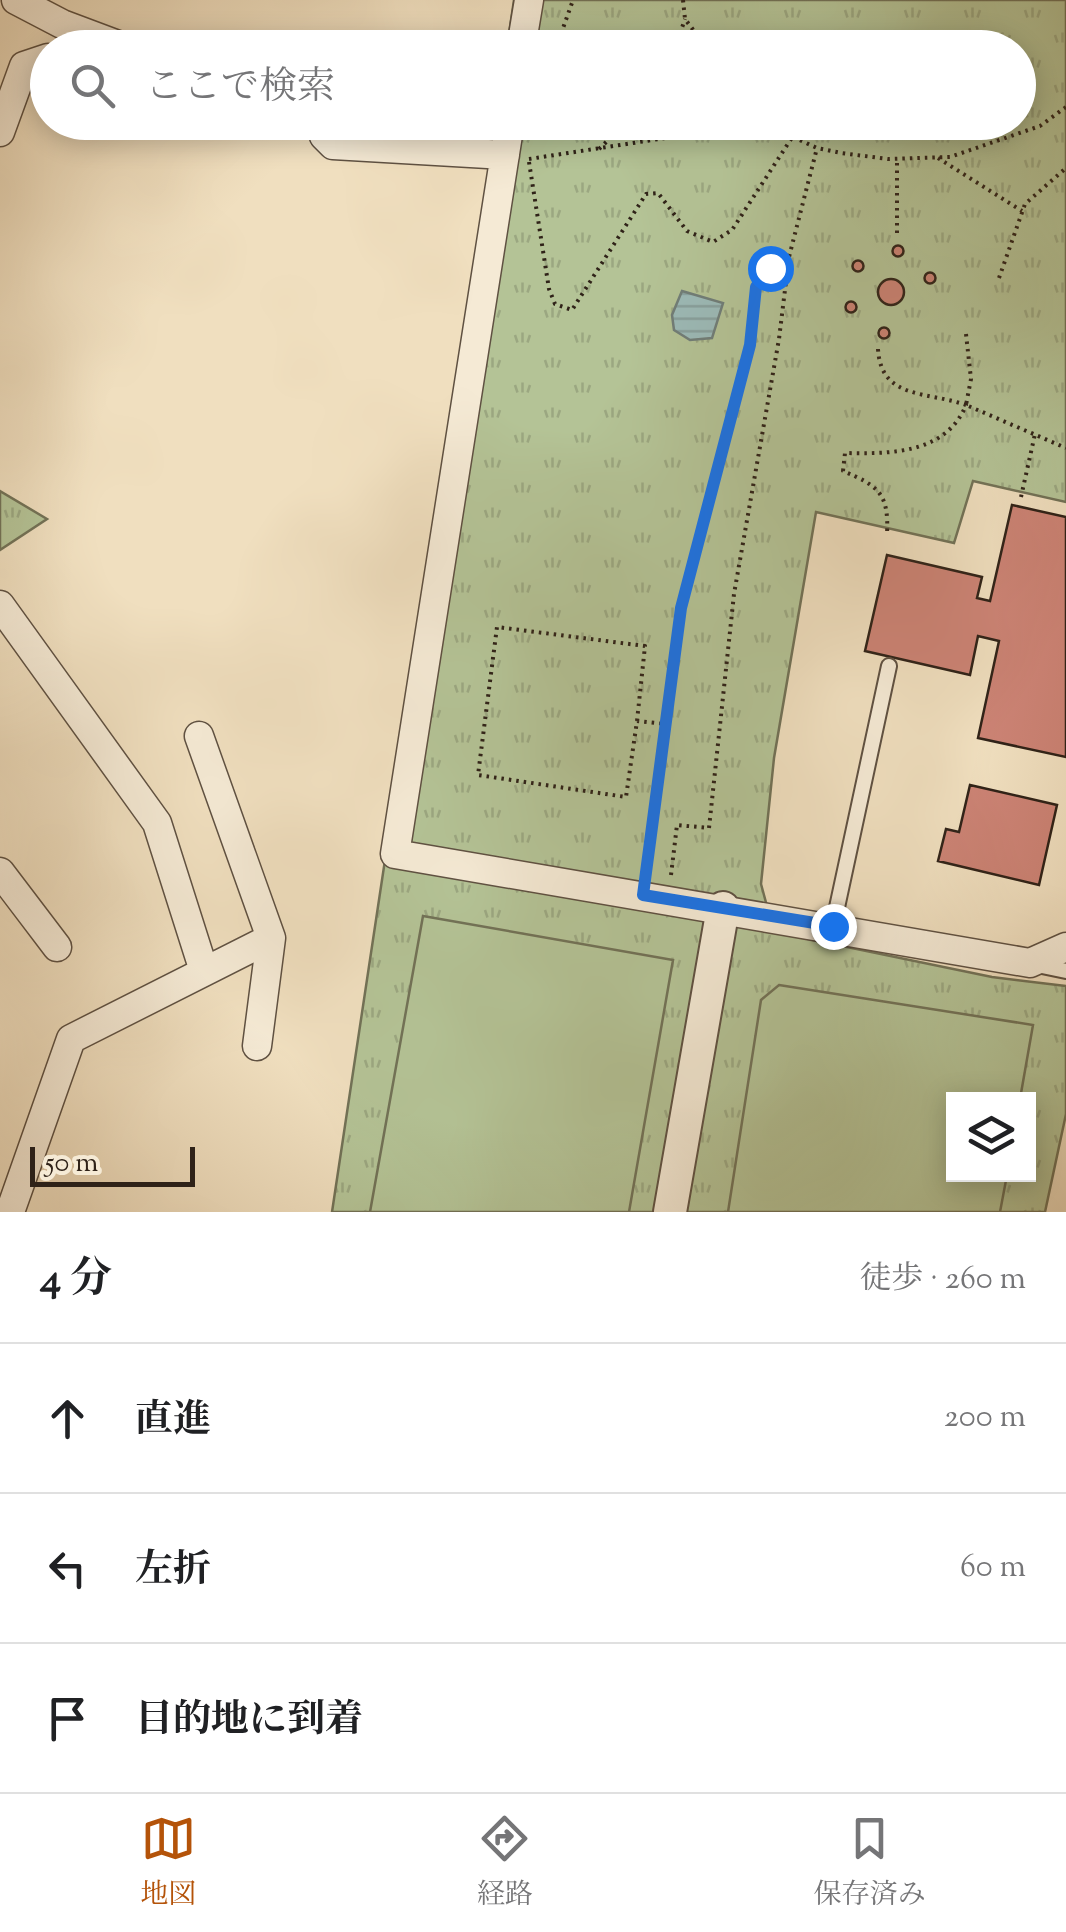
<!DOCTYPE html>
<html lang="ja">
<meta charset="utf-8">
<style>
:root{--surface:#fff;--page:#f2f2f2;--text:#202124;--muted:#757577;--line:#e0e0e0;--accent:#b45309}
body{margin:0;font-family:"Sorts Mill Goudy","Noto Serif JP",serif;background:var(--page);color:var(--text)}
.controls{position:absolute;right:30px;bottom:30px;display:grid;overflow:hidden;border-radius:0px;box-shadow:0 5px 25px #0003}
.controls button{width:90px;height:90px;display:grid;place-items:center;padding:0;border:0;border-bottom:2px solid var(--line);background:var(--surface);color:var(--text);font:50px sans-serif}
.scale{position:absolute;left:30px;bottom:25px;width:165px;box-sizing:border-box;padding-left:10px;border:5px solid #2f2218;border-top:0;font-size:28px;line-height:35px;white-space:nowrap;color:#2f2218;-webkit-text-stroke:8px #f5ead5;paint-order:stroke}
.stop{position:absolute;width:30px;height:30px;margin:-22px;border:8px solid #1a73e8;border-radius:50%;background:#fff}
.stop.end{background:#1a73e8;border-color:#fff;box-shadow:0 2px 10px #0008}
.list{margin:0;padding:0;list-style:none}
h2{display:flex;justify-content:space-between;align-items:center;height:130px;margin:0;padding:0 40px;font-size:42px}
h2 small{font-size:32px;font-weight:400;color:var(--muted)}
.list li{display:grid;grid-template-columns:65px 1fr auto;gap:30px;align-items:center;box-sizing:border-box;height:150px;padding:0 40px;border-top:2px solid var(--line)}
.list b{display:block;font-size:38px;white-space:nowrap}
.list em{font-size:32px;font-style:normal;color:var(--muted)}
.icon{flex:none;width:55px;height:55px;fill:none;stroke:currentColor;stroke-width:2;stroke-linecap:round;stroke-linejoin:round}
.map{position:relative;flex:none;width:1066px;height:1212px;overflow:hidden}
.search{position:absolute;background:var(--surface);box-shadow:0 5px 25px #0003;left:30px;right:30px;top:30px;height:110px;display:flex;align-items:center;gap:25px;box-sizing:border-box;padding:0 35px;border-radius:55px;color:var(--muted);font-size:38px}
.sheet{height:580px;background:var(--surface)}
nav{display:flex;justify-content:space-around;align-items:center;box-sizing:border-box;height:140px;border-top:2px solid var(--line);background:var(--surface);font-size:28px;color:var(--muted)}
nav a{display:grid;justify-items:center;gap:5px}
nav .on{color:var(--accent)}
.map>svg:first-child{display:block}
</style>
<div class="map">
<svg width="1066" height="1212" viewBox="0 0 1066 1212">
<defs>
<pattern id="park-tufts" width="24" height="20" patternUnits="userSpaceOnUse" patternTransform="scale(2.5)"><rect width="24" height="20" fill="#b4c396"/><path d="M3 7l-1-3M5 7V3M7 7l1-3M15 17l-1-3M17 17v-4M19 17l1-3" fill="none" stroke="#9ba781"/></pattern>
<pattern id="water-rules" width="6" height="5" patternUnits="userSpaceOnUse" patternTransform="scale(2.5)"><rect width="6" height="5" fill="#9cbbb9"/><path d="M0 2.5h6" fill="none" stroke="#87a09e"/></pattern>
</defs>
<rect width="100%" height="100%" fill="#f0dfbf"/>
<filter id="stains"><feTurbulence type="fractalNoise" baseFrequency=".002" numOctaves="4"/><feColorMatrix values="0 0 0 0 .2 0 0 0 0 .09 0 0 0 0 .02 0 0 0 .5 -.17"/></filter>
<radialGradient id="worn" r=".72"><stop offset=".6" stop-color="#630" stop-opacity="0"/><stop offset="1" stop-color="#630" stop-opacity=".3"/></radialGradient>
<path fill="url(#park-tufts)" stroke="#727257" stroke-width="2.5" fill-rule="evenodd" d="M514,0H1066V502L973,481L954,543L816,512L774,758L761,884L774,932L992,977L1066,986V1114L1045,1212H332L496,123L1018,122V48L507,47ZM954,1100H1028V1174H954Z
M0,491L47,519L0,550Z"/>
<path fill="#b4c396" stroke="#727257" stroke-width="2.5" d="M423,916L673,960L629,1212H370Z
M779,985L1033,1025L1020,1099L954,1100V1174L1007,1175L1000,1212H728L761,1000Z"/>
<path fill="url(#water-rules)" stroke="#707e79" stroke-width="2.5" d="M682,291L723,303L712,338L690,340L674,330L672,315Z"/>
<path fill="#cc8375" stroke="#2f2218" stroke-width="2.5" d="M892.5 251a5.5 5.5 0 1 1 11 0a5.5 5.5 0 1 1-11 0Z
M852.5 266a5.5 5.5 0 1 1 11 0a5.5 5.5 0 1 1-11 0Z
M924.5 278a5.5 5.5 0 1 1 11 0a5.5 5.5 0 1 1-11 0Z
M878 292a13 13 0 1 1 26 0a13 13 0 1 1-26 0Z
M845.5 307a5.5 5.5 0 1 1 11 0a5.5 5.5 0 1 1-11 0Z
M878.5 333a5.5 5.5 0 1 1 11 0a5.5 5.5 0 1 1-11 0Z
M1012,505L1066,517V757L978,738L999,641L978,636L970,675L865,651L887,555L982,577L977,598L990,601Z
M970,785L1057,805L1039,885L938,861L946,829L959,832Z"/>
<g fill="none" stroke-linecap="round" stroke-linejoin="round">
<defs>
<path id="service" d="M833,926L889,666
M1037,965L1066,971"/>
<path id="minor" d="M16,0L62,24L126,48
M521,48L529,0
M323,122L324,136L333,145L505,155
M510,122L395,854L1030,963L1066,947
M0,132L24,66L48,58
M0,605L157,823L204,971
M199,736L271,938
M0,872L57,947
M10,1212L71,1039L271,938L257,1046"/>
<path id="tertiary" d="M670,1212L723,908"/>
</defs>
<use href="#service" stroke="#5f5142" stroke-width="18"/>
<use href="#minor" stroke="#5f5142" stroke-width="31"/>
<use href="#tertiary" stroke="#5f5142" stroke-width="36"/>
<path stroke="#2f2218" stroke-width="4" stroke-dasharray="2.5 5" stroke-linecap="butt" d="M683,0L685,19L707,48
M556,48L573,0
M675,48L685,19
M599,149L627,122
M938,158L1022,211
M529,159L763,123L817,148L841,153L888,159L950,157L1040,126L1066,107
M529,162L549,289L555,304L572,310L646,194L658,193L687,231L713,242L732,230L793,136
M897,233V159
M999,278L1025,204L1066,168
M966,334L971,379L966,405L1066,448
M878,349C881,400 927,391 966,405C946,454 890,454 845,453L843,471C879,486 889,494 887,534
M1021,497L1035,434
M637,721L645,646L497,627L478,775L626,797L637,721L665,724
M646,870L681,608L751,345L756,287L770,268L789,257
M671,875L677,825L709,828L734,594L779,339L789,257L817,148"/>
<use href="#service" stroke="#f5ead5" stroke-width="14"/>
<use href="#minor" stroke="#f5ead5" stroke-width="28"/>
<use href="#tertiary" stroke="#f5ead5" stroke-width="32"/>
</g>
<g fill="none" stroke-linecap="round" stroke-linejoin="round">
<path stroke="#1a73e8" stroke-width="12" d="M770,268L756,287L750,345L681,608L643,895L833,926"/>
</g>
<rect width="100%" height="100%" filter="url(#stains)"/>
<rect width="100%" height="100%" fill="url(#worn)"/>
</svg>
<div class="controls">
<button><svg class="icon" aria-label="layers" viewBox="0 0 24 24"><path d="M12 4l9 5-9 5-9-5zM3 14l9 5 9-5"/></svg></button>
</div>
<div class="scale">50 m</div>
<div class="stop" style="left:770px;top:268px"></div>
<div class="stop end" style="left:833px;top:926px"></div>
<div class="search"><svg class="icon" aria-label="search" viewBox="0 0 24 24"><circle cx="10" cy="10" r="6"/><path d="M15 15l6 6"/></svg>ここで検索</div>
</div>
<section class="sheet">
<h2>4 分<small>徒歩 · 260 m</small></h2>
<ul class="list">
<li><svg class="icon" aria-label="ahead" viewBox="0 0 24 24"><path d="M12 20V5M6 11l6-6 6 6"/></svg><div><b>直進</b></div><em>200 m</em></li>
<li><svg class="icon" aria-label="left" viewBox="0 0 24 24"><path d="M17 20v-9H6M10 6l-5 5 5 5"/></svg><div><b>左折</b></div><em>60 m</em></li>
<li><svg class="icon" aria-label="arrive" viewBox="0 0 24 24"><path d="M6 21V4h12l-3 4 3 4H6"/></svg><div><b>目的地に到着</b></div></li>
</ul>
</section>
<nav>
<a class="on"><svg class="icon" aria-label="map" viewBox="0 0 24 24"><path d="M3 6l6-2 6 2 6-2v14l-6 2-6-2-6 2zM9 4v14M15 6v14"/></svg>地図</a>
<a><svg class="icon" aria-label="directions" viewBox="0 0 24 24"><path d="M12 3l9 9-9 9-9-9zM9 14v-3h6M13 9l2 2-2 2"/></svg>経路</a>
<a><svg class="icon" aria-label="saved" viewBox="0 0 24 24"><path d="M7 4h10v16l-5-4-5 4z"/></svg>保存済み</a>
</nav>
